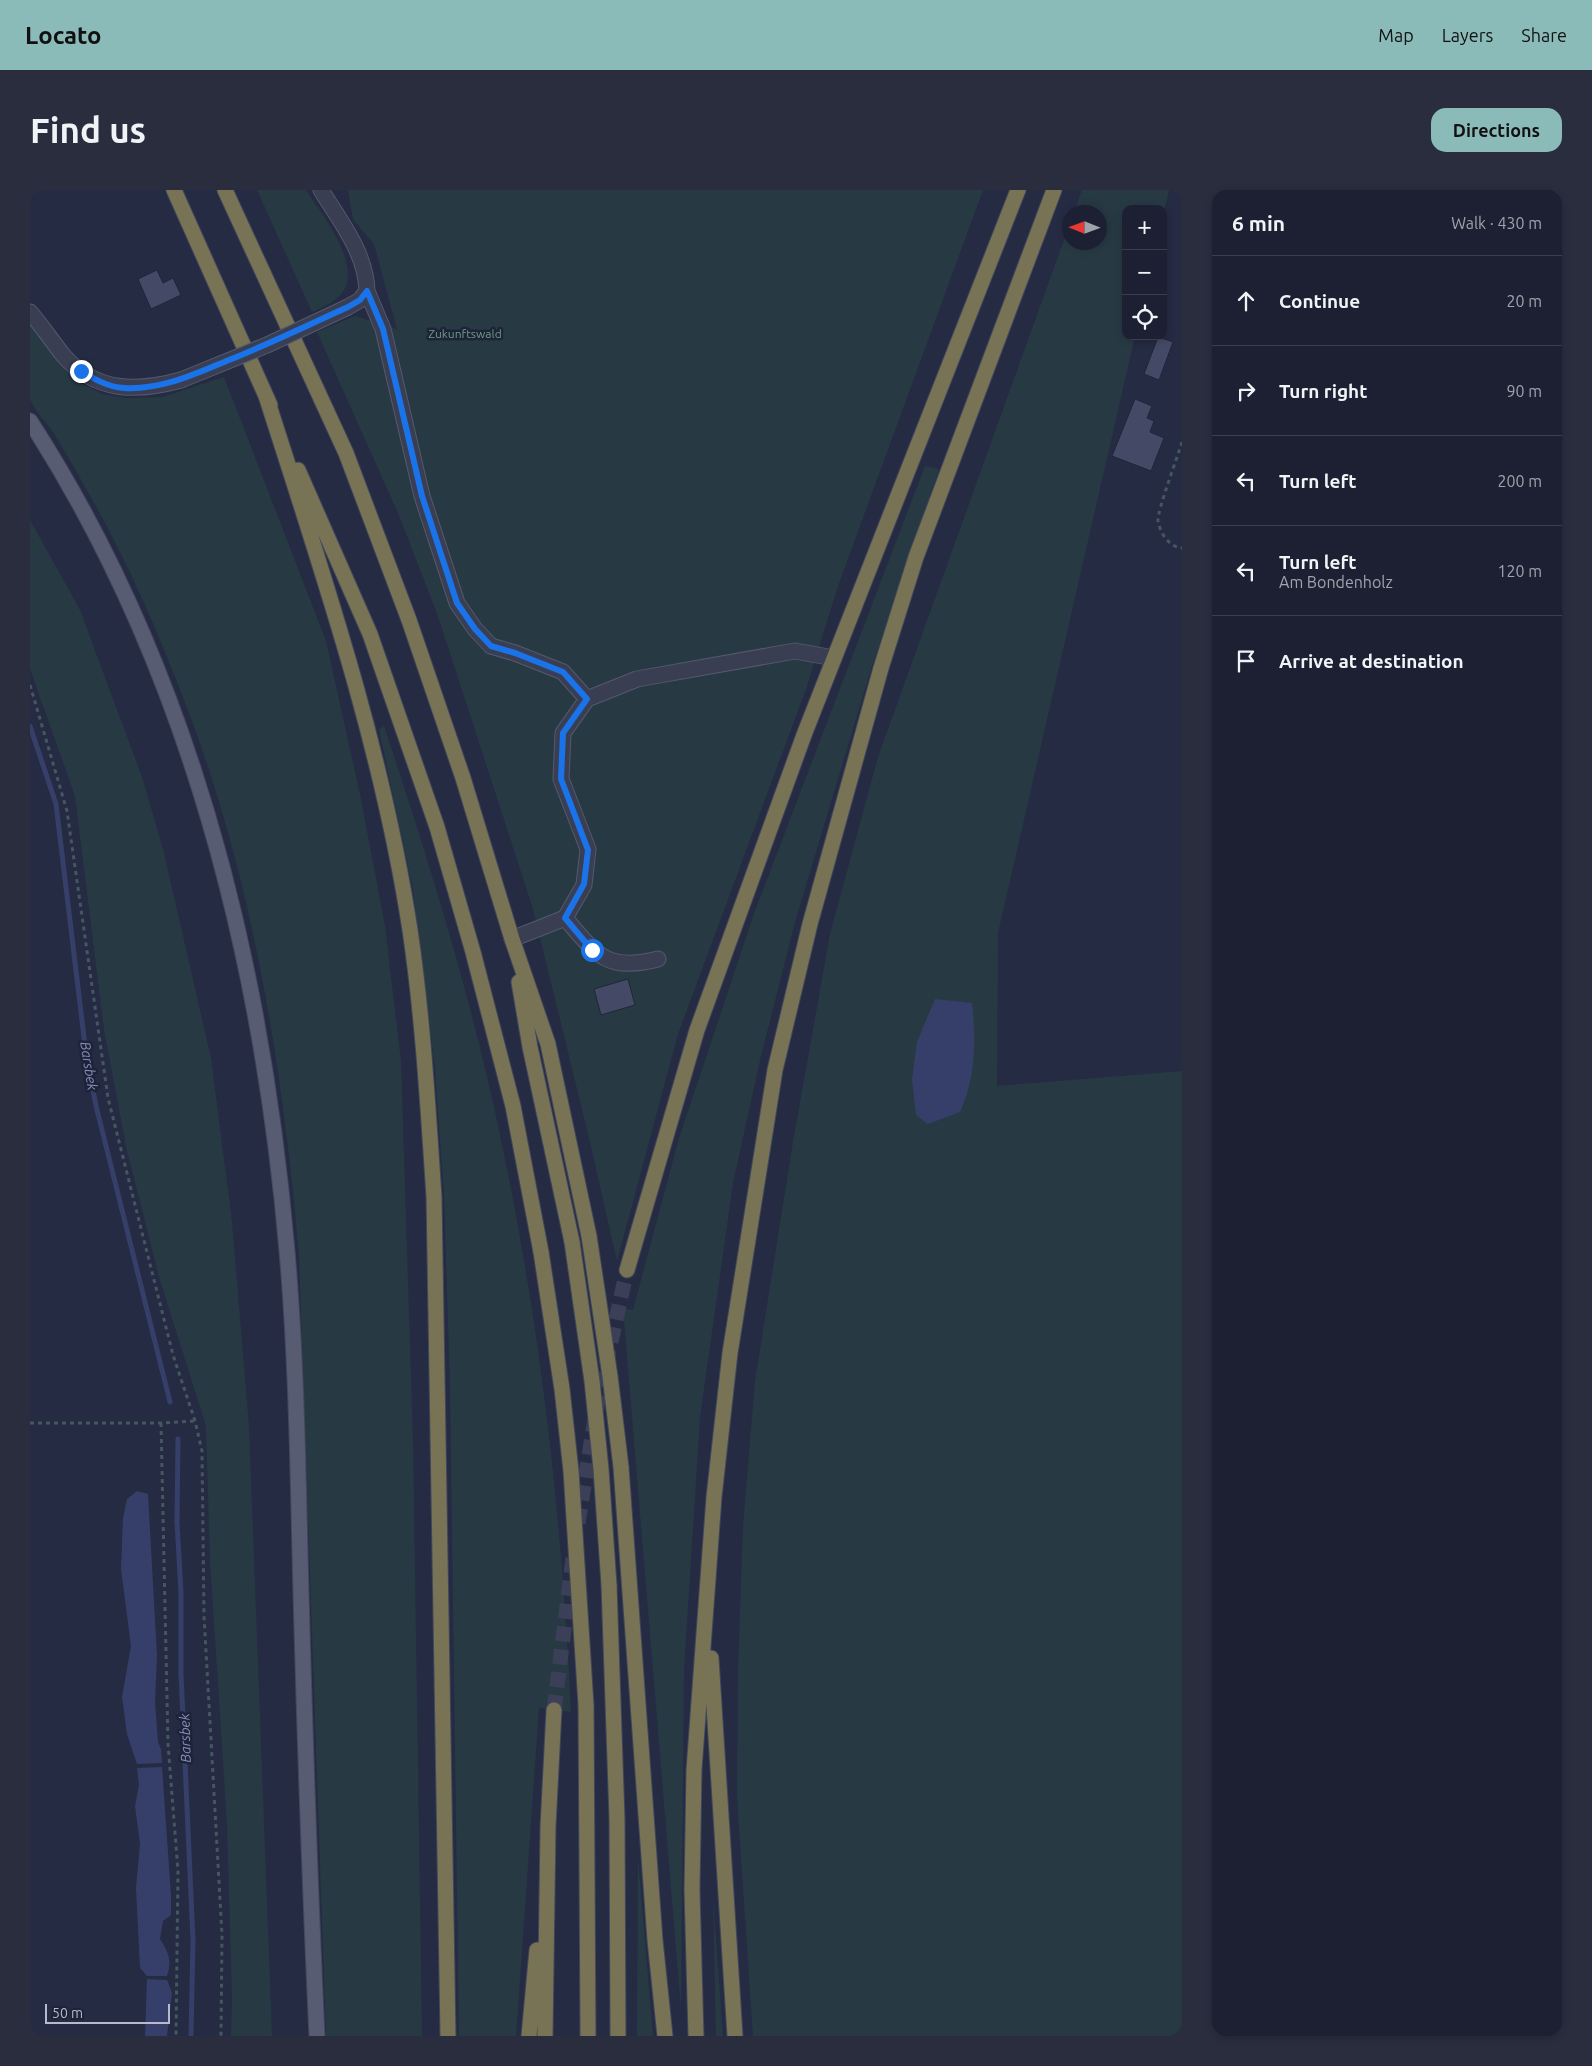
<!DOCTYPE html>
<meta charset="utf-8">
<style>
:root{--surface:#1c2032;--page:#292d3e;--text:#f1f3f6;--muted:#a0a3ac;--line:#3a3e4d;--accent:#8bbbb9}
body{margin:0;font-family:Ubuntu,sans-serif;background:var(--page);color:var(--text)}
.controls{position:absolute;right:15px;top:15px;display:grid;overflow:hidden;border-radius:10px;box-shadow:0 2px 8px #0003}
.controls button{width:45px;height:45px;display:grid;place-items:center;padding:0;border:0;border-bottom:1px solid var(--line);background:var(--surface);color:var(--text);font:25px sans-serif}
.compass{position:absolute;left:1032px;top:15px;width:45px;height:45px;border-radius:50%;background:var(--surface);box-shadow:0 2px 8px #0003;rotate:271deg}
.scale{position:absolute;left:15px;bottom:12px;width:125px;box-sizing:border-box;padding-left:5px;border:2px solid #b6bacc;border-top:0;font-size:14px;line-height:18px;white-space:nowrap;color:#b6bacc;-webkit-text-stroke:4px #1e2338;paint-order:stroke}
.stop{position:absolute;width:15px;height:15px;margin:-11px;border:4px solid #1a73e8;border-radius:50%;background:#fff}
.stop.end{background:#1a73e8;border-color:#fff;box-shadow:0 1px 5px #0008}
.list{margin:0;padding:0;list-style:none}
h2{display:flex;justify-content:space-between;align-items:center;height:65px;margin:0;padding:0 20px;font-size:21px}
h2 small{font-size:16px;font-weight:400;color:var(--muted)}
.list li{display:grid;grid-template-columns:32px 1fr auto;gap:15px;align-items:center;box-sizing:border-box;height:90px;padding:0 20px;border-top:1px solid var(--line)}
.list b{display:block;font-size:19px;white-space:nowrap}
.list p{margin:0;font-size:16px;white-space:nowrap;color:var(--muted)}
.list em{font-size:16px;font-style:normal;color:var(--muted)}
.icon{flex:none;width:28px;height:28px;fill:none;stroke:currentColor;stroke-width:2;stroke-linecap:round;stroke-linejoin:round}
.map{position:relative;flex:none;width:1152px;height:1846px;overflow:hidden;border-radius:15px}
header{display:flex;align-items:center;gap:30px;box-sizing:border-box;height:70px;padding:0 25px;background:var(--accent);color:#111}
header strong{font-size:24px}
nav{display:flex;gap:28px;margin-inline-start:auto;font-size:18px}
.intro{display:flex;align-items:center;justify-content:space-between;box-sizing:border-box;height:120px;padding:0 30px}
h1{margin:0;font-size:35px}
.button{padding:12px 22px;border-radius:15px;background:var(--accent);color:#111;font-size:18px;font-weight:700}
main{display:flex;gap:30px;padding:0 30px}
aside{flex:1;background:var(--surface);border-radius:15px;box-shadow:0 2px 8px #0003}
.map>svg:first-child{display:block}
</style>
<header>
<strong>Locato</strong>
<nav><a>Map</a><a>Layers</a><a>Share</a></nav>
</header>
<div class="intro"><h1>Find us</h1><a class="button">Directions</a></div>
<main>
<div class="map">
<svg width="1152" height="1846" viewBox="0 0 1152 1846">
<rect width="100%" height="100%" fill="#252b43"/>
<path fill="#273a44" d="M227,0H276C292,25 340,83 306,109C300,114 290,118 282,122Z
M318,0H953L808,396L776,499L648,844L587,1071L560,952L503,719L408,426L368,323L287,142L325,126L367,139L344,54L323,29Z
M1052,0H1139L1133,26V19H1096V146H1105L968,743L967,896L1152,881V1846H723L707,1608L708,1481L713,1336L725,1191L763,952L800,744L848,567L1039,36L1040,52H1070V22H1044Z
M0,135L43,189L72,204L96,208L133,207L194,187L296,451L331,609L355,736L371,872L383,1251L392,1846H296L269,1065C253,880 224,695 158,520C132,452 103,383 67,318C53,294 40,269 25,245C18,234 5,222 0,209C0,199 0,149 0,135Z
M895,276L909,279L841,479L765,732L731,866L703,993L670,1227L654,1479L651,1818L593,1118L603,1120L649,948L725,721Z
M0,330L50,420L112,587L133,659L181,868L202,1032L219,1237L242,1846H201L202,1808L197,1633L180,1370L176,1236L130,1090L97,961L74,839L45,606L0,479Z
M354,536C399,672 442,809 471,950C511,1138 532,1330 541,1522L509,1518L486,1846H429L420,1196L414,1005L405,878L383,700L349,539Z
M608,1668L623,1846H607Z
M683,1707L693,1846H686Z"/>
<path fill="#363f69" d="M905,809L942,813C946,850 946,887 930,922L898,934L886,925L882,889L887,852Z
M107,1301L118,1304L127,1466L125,1512L128,1552L131,1559L132,1573L107,1574L97,1544L92,1507L101,1456L91,1379L93,1328L97,1309Z
M132,1577L141,1705V1725L133,1731L130,1749C139,1763 142,1771 137,1786H117L110,1778L106,1698L110,1654L105,1616L109,1595L107,1578Z
M117,1789L137,1790L142,1803L137,1846H115Z"/>
<g fill="none" stroke-linecap="round" stroke-linejoin="round">
<path stroke="#363f69" stroke-width="5" d="M0,536L26,614L56,864L66,916L140,1212
M148,1249L147,1332L151,1403V1484L163,1750L161,1846"/>
</g>
<path fill="#444a65" stroke="#20253a" d="M127,80L133,93L143,88L151,105L121,119L108,89Z
M1128,147L1143,152L1129,190L1114,184Z
M1105,209L1122,216L1117,228L1124,231L1120,242L1134,248L1121,281L1082,266Z
M598,789L605,815L571,825L564,799Z"/>
<g fill="none" stroke-linecap="round" stroke-linejoin="round">
<path stroke="#3b4058" stroke-width="15" stroke-dasharray="15 8" stroke-linecap="butt" d="M548,1333L568,1210L597,1080
M524,1520L543,1368"/>
<defs>
<path id="minor" d="M291,0C310,31 336,63 337,101L330,110L318,117
M337,101L353,139L392,306L427,413L445,439L461,456L485,463L533,482L557,509L607,489L765,461L804,468
M0,122C12,136 22,151 33,165C66,203 107,202 151,190
M535,728C567,765 576,782 628,769
M482,749L535,728L554,695L558,659L531,589L533,543L557,509"/>
<path id="major" d="M0,231C159,477 232,772 257,1061C267,1175 268,1289 271,1403C275,1551 280,1698 287,1846"/>
<path id="highway" d="M144,0L240,215
M195,0L316,263L379,430L433,588L482,749L518,854L559,1046
M236,206C292,381 352,557 380,740C393,828 398,918 404,1007L418,1846
M268,280L340,444L407,637L443,762L483,916L511,1062
M489,792L500,857L542,1052
M597,1080L667,840L774,545L988,0
M591,1277L625,1750L635,1846
M579,1395L587,1629L588,1846
M681,1468L705,1846
M556,1515L558,1846
M499,1846L507,1760
M515,1846L518,1637L524,1520
M666,1846L662,1700L664,1580L684,1307L700,1163L745,880L780,734L851,478L886,367L1024,0"/>
</defs>
<use href="#minor" stroke="#54596d" stroke-width="17"/>
<use href="#major" stroke="#43475c" stroke-width="17"/>
<use href="#highway" stroke="#41465a" stroke-width="17"/>
<path stroke="#455760" stroke-width="3" stroke-dasharray="4 4" stroke-linecap="butt" d="M1152,252C1148,266 1127,321 1128,331C1130,343 1139,357 1152,358
M0,495L37,621L78,908L143,1165L165,1231L172,1261L174,1426L192,1745L191,1846
M0,1233H131L165,1231
M131,1233L138,1554L148,1681L146,1846"/>
<use href="#minor" stroke="#393e53" stroke-width="15"/>
<use href="#major" stroke="#575c72" stroke-width="15"/>
<use href="#highway" stroke="#797356" stroke-width="15"/>
<defs>
<path id="minor-bridge" d="M151,190L237,155L318,117"/>
<path id="highway-bridge" d="M559,1046L580,1186L591,1277
M542,1052L562,1191L571,1279L579,1395
M511,1062L532,1199L541,1281L556,1515"/>
</defs>
<use href="#minor-bridge" stroke="#54596d" stroke-width="17" stroke-linecap="butt"/>
<use href="#highway-bridge" stroke="#41465a" stroke-width="17" stroke-linecap="butt"/>
<use href="#minor-bridge" stroke="#393e53" stroke-width="15"/>
<use href="#highway-bridge" stroke="#797356" stroke-width="15"/>
</g>
<g fill="none" stroke-linecap="round" stroke-linejoin="round">
<path stroke="#1a73e8" stroke-width="6" d="M51,181C64,189 78,197 94,198C132,200 165,184 199,170C239,154 278,135 318,117L330,110L337,101L353,139L392,306L427,413L445,439L461,456L485,463L533,482L557,509L533,543L531,589L558,660L554,694L535,728L562,760"/>
</g>
<g text-anchor="middle" dominant-baseline="central" stroke-width="5" stroke-linejoin="round" paint-order="stroke">
<g font-size="12" fill="#6c9f84" stroke="#1e2338">
<text x="435" y="143">Zukunftswald</text>
</g>
<g font-size="14" font-style="italic" fill="#848eb9" stroke="#1e2338">
<text transform="translate(59 876) rotate(81)">Barsbek</text>
<text transform="translate(155 1548) rotate(-92)">Barsbek</text>
</g>
</g>
</svg>
<div class="controls">
<button>+</button>
<button>−</button>
<button><svg class="icon" aria-label="locate" viewBox="0 0 24 24"><circle cx="12" cy="12" r="6"/><path d="M12 2v4M12 18v4M2 12h4M18 12h4"/></svg></button>
</div>
<svg class="compass" viewBox="-18 -18 36 36"><path d="M0-13l5 13h-10z" fill="#e53935"/><path d="M0 13l5-13h-10z" fill="#a0a3ac"/></svg>
<div class="scale">50 m</div>
<div class="stop" style="left:562px;top:760px"></div>
<div class="stop end" style="left:51px;top:181px"></div>
</div>
<aside>
<h2>6 min<small>Walk · 430 m</small></h2>
<ul class="list">
<li><svg class="icon" aria-label="ahead" viewBox="0 0 24 24"><path d="M12 20V5M6 11l6-6 6 6"/></svg><div><b>Continue</b></div><em>20 m</em></li>
<li><svg class="icon" aria-label="right" viewBox="0 0 24 24"><path d="M7 20v-9h11M14 6l5 5-5 5"/></svg><div><b>Turn right</b></div><em>90 m</em></li>
<li><svg class="icon" aria-label="left" viewBox="0 0 24 24"><path d="M17 20v-9H6M10 6l-5 5 5 5"/></svg><div><b>Turn left</b></div><em>200 m</em></li>
<li><svg class="icon" aria-label="left" viewBox="0 0 24 24"><path d="M17 20v-9H6M10 6l-5 5 5 5"/></svg><div><b>Turn left</b><p>Am Bondenholz</p></div><em>120 m</em></li>
<li><svg class="icon" aria-label="arrive" viewBox="0 0 24 24"><path d="M6 21V4h12l-3 4 3 4H6"/></svg><div><b>Arrive at destination</b></div></li>
</ul>
</aside>
</main>
